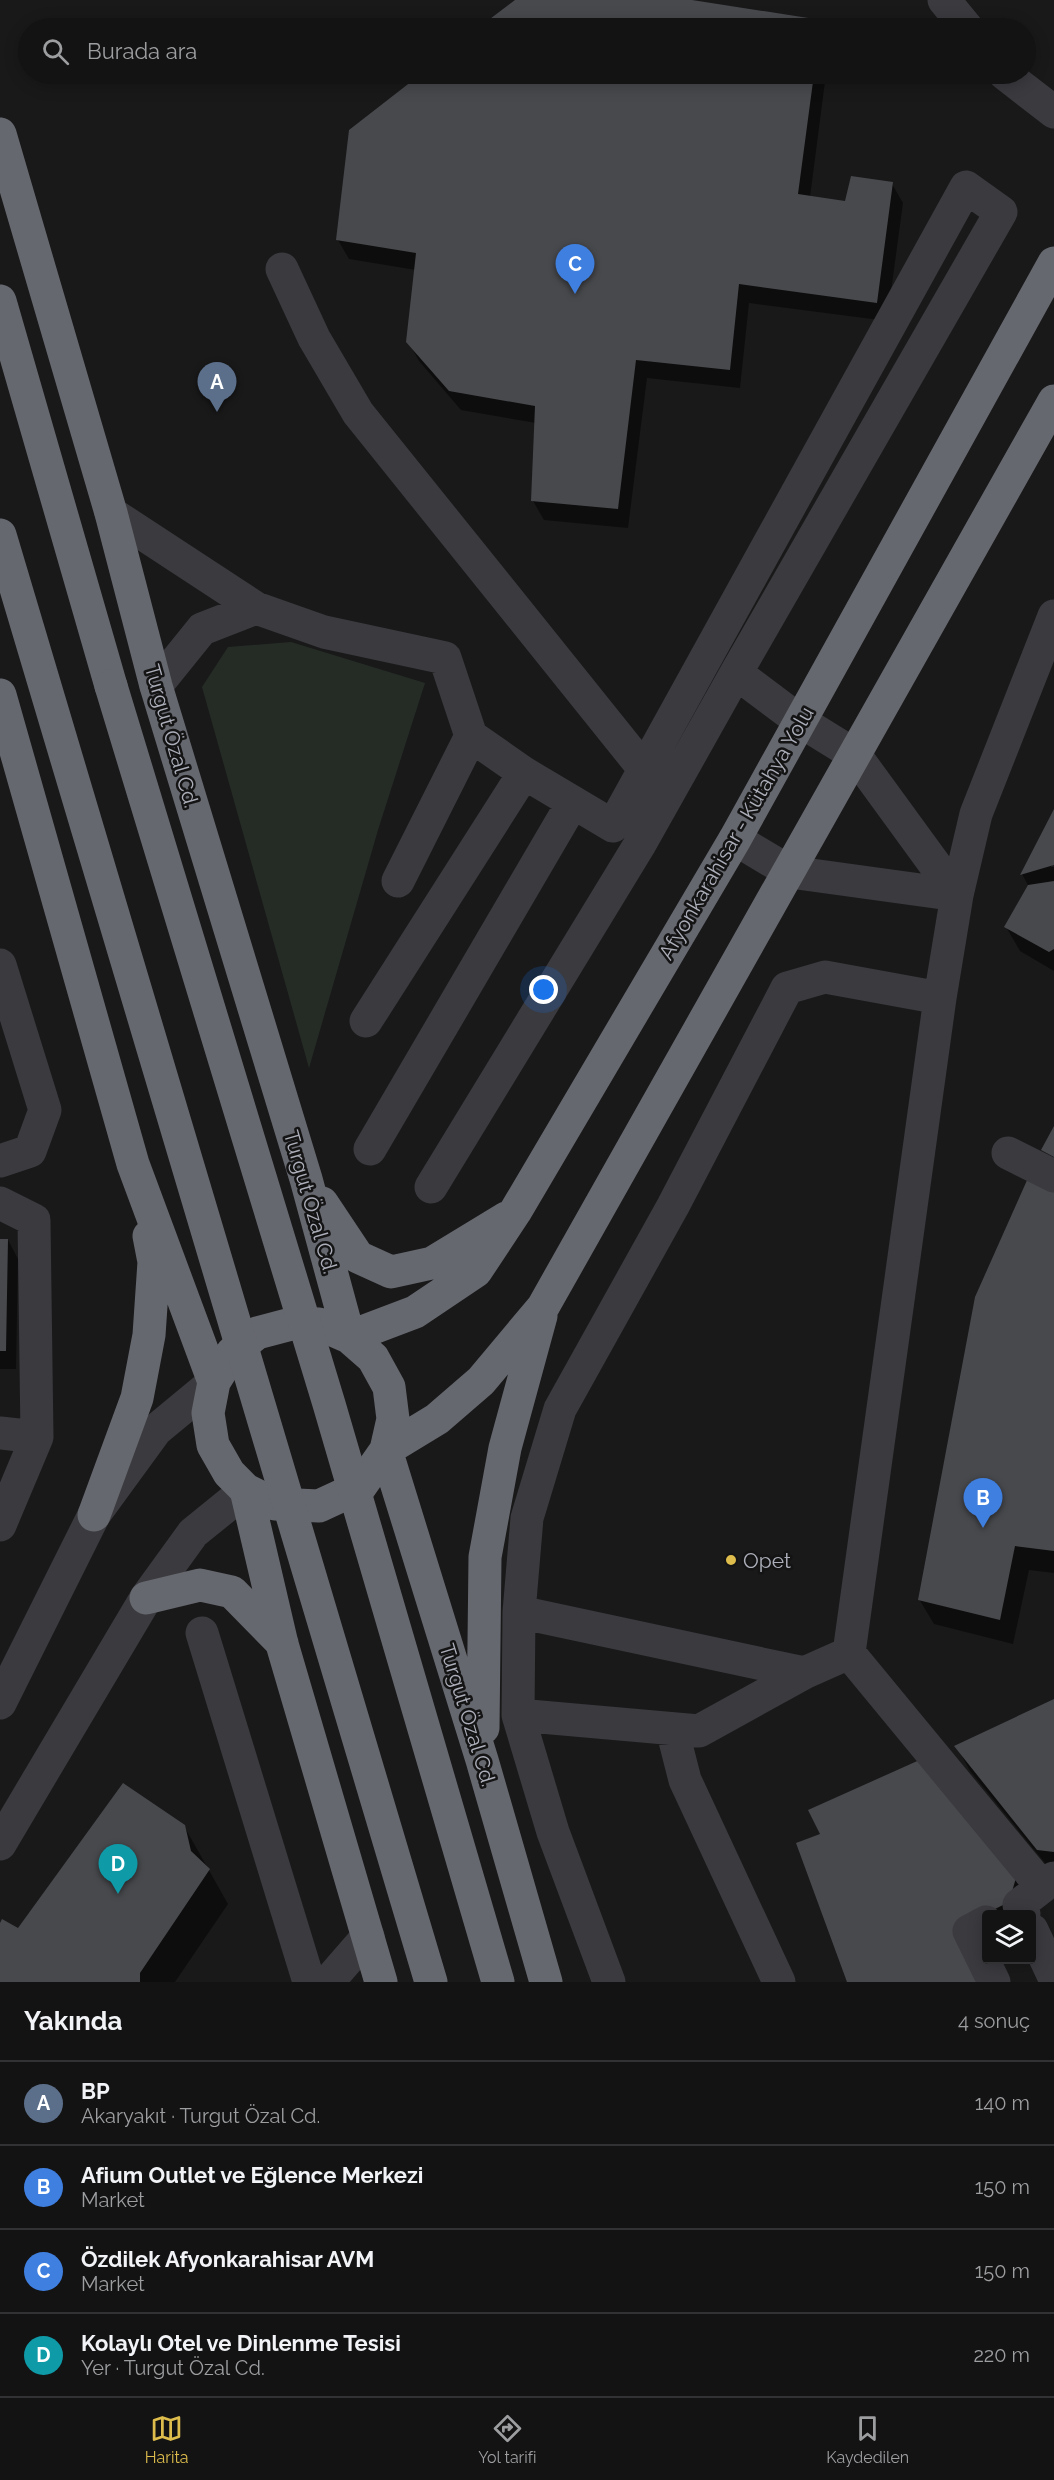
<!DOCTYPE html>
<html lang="tr">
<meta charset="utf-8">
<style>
:root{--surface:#131314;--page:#1c1c1d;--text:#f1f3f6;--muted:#9d9ea0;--line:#323234;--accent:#debd4c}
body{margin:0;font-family:Raleway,sans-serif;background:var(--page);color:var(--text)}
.controls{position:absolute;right:18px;bottom:18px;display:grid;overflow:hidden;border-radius:6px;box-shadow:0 3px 15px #0003}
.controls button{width:54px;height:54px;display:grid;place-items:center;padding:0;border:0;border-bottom:2px solid var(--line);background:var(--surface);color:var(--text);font:30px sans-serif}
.you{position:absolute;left:544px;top:990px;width:21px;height:21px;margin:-15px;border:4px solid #fff;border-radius:50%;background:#1a73e8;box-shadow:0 0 0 9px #1a73e833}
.badge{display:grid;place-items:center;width:39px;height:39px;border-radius:50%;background:var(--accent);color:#fff;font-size:20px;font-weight:700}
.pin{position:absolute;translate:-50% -50px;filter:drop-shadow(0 2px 3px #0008)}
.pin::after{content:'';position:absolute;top:32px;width:21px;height:18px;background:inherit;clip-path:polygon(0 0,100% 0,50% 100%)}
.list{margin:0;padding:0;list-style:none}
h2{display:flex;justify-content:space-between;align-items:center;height:78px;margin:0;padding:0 24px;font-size:26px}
h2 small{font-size:20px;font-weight:400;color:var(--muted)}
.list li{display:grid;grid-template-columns:39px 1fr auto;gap:18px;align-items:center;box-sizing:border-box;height:84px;padding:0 24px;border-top:2px solid var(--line)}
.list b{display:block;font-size:22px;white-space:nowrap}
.list p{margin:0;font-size:20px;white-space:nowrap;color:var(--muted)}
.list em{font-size:20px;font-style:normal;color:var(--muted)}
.icon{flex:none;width:33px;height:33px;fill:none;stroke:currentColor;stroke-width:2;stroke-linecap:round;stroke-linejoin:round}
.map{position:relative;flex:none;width:1054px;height:1982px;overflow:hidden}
.search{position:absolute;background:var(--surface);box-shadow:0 3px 15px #0003;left:18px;right:18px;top:18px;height:66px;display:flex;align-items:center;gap:15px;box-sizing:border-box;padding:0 21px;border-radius:33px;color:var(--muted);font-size:22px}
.sheet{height:414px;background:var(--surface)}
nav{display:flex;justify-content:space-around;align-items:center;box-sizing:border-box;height:84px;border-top:2px solid var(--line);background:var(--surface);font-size:16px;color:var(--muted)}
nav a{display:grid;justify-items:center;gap:3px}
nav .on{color:var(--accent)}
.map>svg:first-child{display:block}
</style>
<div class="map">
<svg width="1054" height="1982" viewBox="0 0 1054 1982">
<rect width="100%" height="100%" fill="#19191a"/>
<path fill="#252c26" d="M291,642L425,683L378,830L309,1068L202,687L228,647Z"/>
<path fill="#0007" d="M517,0H682L820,21L824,28H481Z
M423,74H826L810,197L846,203L892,184L903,203L887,321L749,303L740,388L647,378L628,528L544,520L533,501L536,423L461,410L419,361L408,341L416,270L349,259L338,240L350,130Z
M1054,812V864H1051V867H1054V971L1020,951L1006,927L1029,887L1022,874Z
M1054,1194V1573L1029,1570L1013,1644L934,1624L919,1599Z
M0,1240H8L18,1259L16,1369H0Z
M1054,1700V1874L970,1771L957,1747Z
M184,1826L228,1904L175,1982H0V1925L19,1930Z
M1016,1872L1026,1914H986L848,1982Z"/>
<path fill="#48494d" d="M515,0H692L821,20L819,28H478Z
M421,74H814L798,194L845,201L851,176L893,182L877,303L739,284L730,370L636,360L618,509L531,501L535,406L449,391L406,342L416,253L336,240L349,130Z
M1054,809V865L1020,875Z
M1054,881V949L1049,952L1004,927L1028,885Z
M1054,1126V1157L1041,1150Z
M1028,1178L1054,1192V1551L1015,1546L1000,1620L918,1600L975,1297Z
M0,1239H8L6,1351H0Z
M1054,1699V1852L1037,1850L954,1746Z
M924,1758L1018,1871L1009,1902L959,1927L981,1982H847L796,1843L820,1834L808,1810Z
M123,1783L185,1825L191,1851L210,1869L140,1973V1982H0V1923L2,1919L18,1928Z"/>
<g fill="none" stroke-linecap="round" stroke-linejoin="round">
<path stroke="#3a3a3f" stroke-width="33" d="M944,0L967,28
M1005,74L1054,112
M282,269L314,338L358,413L644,769
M111,513L256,608L324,632L445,658L471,736L524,773L613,826L966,187L1001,212L736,673L800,721L855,755L957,895
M156,686L202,629L256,608
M735,839L790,872L957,895
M398,881L471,736
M0,965L45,1110L30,1151L0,1161
M366,1021L524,773
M370,1149L573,802
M1008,1153L1054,1176
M431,1187L640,844L736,673
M0,1203L34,1220L37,1437L0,1525
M0,1433L37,1437
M202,1633L309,1982
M849,1653L1042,1887L1054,1878
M804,1673L849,1653L940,998L957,895L976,814L1054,616
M0,1703L94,1515L156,1430L214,1382
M518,1715L699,1731L804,1673L519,1612
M672,1729L685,1780L779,1982
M0,1844L146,1598L193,1533L246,1490
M1024,1914L1019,1905L1042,1887
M986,1922L969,1931L994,1982
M1032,1930L1054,1977
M328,1982L368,1936
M609,1982L553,1832L518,1715L519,1612L527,1518L560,1409L673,1206L787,988L825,977L940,998"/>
<path stroke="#66686f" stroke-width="33" d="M0,134L111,513L156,686L306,1179L349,1337L415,1312L476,1271L515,1212L735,839L1054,263
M0,301L111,686
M0,695L133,1164L214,1382
M322,1203L358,1257L391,1272L432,1263L506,1218
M246,1490L275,1504L319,1506L360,1487L386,1450L393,1419L389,1387L373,1358L349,1337L319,1324L295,1323L257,1333L232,1353L214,1382L208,1413L213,1445L229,1473L246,1490L282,1644L381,1982
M94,1515L137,1398L149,1335L154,1262L149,1236
M146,1598L200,1585L232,1592L282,1643
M483,1728L485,1557L505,1448L541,1316
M546,1982L482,1760L386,1450L437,1419L481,1381L543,1307L1054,401"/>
<path stroke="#66686f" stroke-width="33" d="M0,535L431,1982
M111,686L329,1404L498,1982"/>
</g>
<circle fill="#debd4c" stroke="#141415" stroke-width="2" cx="731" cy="1560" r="6"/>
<g text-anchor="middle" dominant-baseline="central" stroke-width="5" stroke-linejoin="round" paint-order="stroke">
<g font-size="21" fill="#acafb9" stroke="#141415">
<text transform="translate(172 736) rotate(74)">Turgut Özal Cd.</text>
<text transform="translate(736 833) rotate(-60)">Afyonkarahisar - Kütahya Yolu</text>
<text transform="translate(311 1202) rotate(74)">Turgut Özal Cd.</text>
<text transform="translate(468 1715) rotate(73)">Turgut Özal Cd.</text>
</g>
<g font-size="21" fill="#acafb9" stroke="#141415" text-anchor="start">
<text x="743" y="1560">Opet</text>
</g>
</g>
</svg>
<div class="controls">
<button><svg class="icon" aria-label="layers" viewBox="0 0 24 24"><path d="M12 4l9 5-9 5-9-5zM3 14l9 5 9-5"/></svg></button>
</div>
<div class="you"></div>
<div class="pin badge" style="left:217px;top:412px;background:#5c6f8a">A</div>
<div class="pin badge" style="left:983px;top:1528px;background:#3f7fe0">B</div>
<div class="pin badge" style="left:575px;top:294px;background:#3f7fe0">C</div>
<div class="pin badge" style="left:118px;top:1894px;background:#0f9aa8">D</div>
<div class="search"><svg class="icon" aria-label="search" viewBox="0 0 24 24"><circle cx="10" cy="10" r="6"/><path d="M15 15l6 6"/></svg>Burada ara</div>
</div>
<section class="sheet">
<h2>Yakında<small>4 sonuç</small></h2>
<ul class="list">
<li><span class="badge" style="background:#5c6f8a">A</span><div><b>BP</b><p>Akaryakıt · Turgut Özal Cd.</p></div><em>140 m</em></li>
<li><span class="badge" style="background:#3f7fe0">B</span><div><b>Afium Outlet ve Eğlence Merkezi</b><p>Market</p></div><em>150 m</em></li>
<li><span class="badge" style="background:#3f7fe0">C</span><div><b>Özdilek Afyonkarahisar AVM</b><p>Market</p></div><em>150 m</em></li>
<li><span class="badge" style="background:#0f9aa8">D</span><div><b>Kolaylı Otel ve Dinlenme Tesisi</b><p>Yer · Turgut Özal Cd.</p></div><em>220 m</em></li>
</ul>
</section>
<nav>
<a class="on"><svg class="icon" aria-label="map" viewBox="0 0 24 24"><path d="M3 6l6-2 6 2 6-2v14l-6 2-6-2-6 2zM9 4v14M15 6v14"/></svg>Harita</a>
<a><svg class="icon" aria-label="directions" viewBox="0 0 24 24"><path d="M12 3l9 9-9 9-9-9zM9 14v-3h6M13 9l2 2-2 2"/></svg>Yol tarifi</a>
<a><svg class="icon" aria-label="saved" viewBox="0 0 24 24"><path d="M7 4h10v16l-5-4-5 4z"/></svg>Kaydedilen</a>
</nav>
